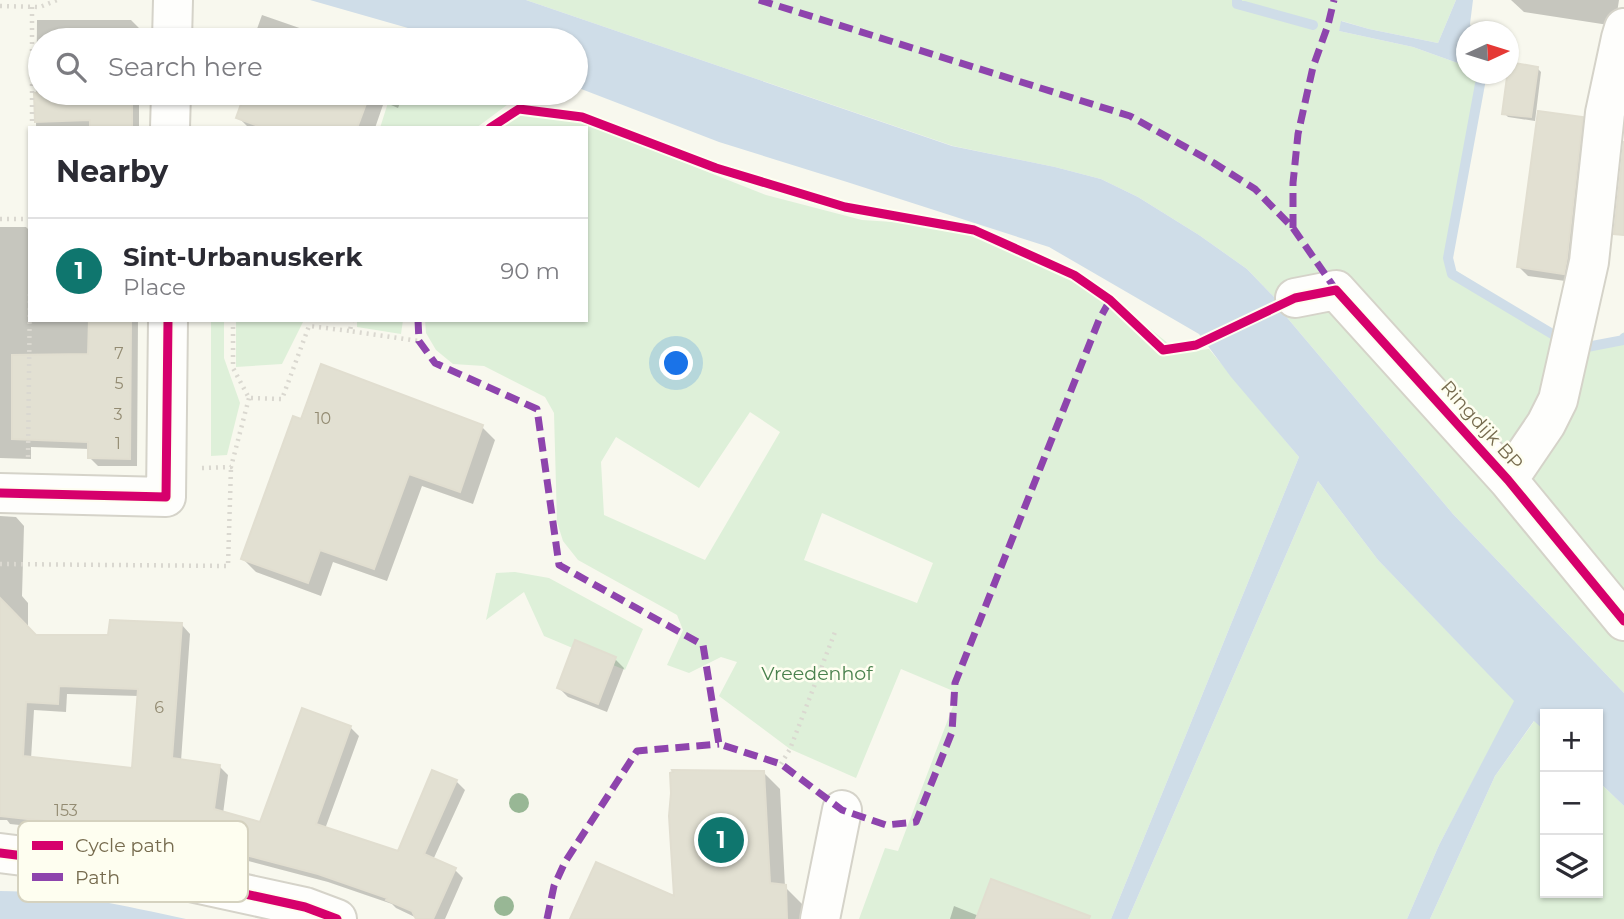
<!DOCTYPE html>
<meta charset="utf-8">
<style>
:root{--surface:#fff;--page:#f7f7f7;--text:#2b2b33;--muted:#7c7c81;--line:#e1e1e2;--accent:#0f766e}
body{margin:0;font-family:Montserrat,sans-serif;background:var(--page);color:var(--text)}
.controls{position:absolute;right:21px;bottom:21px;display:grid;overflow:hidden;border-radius:0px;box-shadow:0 2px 5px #0004}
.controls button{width:63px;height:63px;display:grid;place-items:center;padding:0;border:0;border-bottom:2px solid var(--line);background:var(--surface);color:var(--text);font:35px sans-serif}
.compass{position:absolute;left:1456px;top:21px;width:63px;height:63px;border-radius:50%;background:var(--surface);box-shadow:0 2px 5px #0004;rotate:86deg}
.you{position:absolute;left:677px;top:364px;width:24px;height:24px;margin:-18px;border:5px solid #fff;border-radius:50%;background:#1a73e8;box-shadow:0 0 0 10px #1a73e833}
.badge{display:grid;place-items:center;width:46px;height:46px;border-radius:50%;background:var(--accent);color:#fff;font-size:23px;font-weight:700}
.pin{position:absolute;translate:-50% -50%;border:4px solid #fff;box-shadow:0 2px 7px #0006}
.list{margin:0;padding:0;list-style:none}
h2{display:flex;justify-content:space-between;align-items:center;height:91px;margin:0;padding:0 28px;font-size:30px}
h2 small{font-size:23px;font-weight:400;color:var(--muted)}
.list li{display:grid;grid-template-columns:46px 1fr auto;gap:21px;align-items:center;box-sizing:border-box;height:105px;padding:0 28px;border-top:2px solid var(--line)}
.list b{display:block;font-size:26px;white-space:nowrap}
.list p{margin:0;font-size:23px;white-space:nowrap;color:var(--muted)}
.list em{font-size:23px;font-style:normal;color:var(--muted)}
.icon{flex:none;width:38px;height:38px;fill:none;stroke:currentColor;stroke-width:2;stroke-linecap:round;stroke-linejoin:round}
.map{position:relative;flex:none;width:1624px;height:919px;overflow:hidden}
.search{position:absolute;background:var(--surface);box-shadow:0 2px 5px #0004;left:28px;top:28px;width:560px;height:77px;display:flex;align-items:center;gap:18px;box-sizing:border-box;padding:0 24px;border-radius:38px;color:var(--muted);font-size:26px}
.panel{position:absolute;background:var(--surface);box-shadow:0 2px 5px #0004;left:28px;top:126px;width:560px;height:196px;border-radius:0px}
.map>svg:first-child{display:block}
</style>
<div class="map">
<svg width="1624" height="919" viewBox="0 0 1624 919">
<rect width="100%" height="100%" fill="#f8f8ee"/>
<path fill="#def0d9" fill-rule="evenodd" d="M526,0H1456L1438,43L1369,29L1342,21L1339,31L1413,47L1466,66V74H1484L1450,267L1552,332L1590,346L1613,342L1624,332V592L1372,313L1294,292L1275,298L1247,269L1199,235L1138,197L1101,179L1055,167L953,146Z
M391,93H529H523L476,128H380Z
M521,114L581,122L766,195L862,220L953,226L1016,245L1062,265L1091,281L1180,353L1209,349L1299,457L1111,919H859L885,848L898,851L958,693L901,669L856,778L790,749L719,696L737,662L721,657L689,673L667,665L683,630L677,615L578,560L563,541L557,522L554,413L545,397L484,366L453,364L436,350L426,333L425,320H586V128H499ZM750,412L780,432L705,560L604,515L601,462L616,437L699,488ZM822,513L933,563L917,603L804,560Z
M1310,305L1340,309L1624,631V693L1453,514L1284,314Z
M211,320H224V358L240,403L227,455L211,456Z
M236,320H304L282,364L236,367Z
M357,320H403L401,334L357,327Z
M1318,481L1378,560L1515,701L1439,845L1407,919H1128Z
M515,572L549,578L643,629L625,670L544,636L524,592L486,620L496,573Z
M1535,720L1545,731V893H1598V781L1624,806V919H1430L1495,776Z"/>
<path fill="#cfdde8" d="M310,0H526L952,146L1055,167L1101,179L1138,197L1199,235L1247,269L1275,298L1284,314L1453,514L1624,693V806L1598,781V714H1545V731L1534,721L1495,776L1430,919H1407L1439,845L1514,701L1378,560L1318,481L1128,919H1111L1299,457L1231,377L1199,334L1049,247L847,182L719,142L576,87V40H443L415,30Z
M1456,0H1473L1470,24L1472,31L1466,32V66L1413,47L1339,31L1341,21L1369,29L1438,43Z
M0,891C63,891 125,906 186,919H0Z"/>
<path fill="#0003" fill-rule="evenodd" d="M1511,0H1619L1615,26L1524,12Z
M262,15L334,40H253Z
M37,20H131L140,29L139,40H40V93H139V128H36Z
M1537,68L1541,72L1535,121L1508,117L1504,113Z
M247,93H404L398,108L384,102L375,128H249L238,117Z
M1582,119L1591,128L1573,282L1528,276L1519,267Z
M0,227H26L30,231V320H138L137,466H98L90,458V449L31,447V459L0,458Z
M302,421L482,427L495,440L473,504L422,486L387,581L333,562L321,596L256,572L243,559Z
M0,516L16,517L24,526L22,596L28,603V629L35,636H110L182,625L190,634L181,761L219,766L228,775L223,814L261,824L350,727L359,736L325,829L399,853L456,781L465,790L433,860L455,870L463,878L445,919H419L396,908L392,904L328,882L214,852L138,840L135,837L10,824L7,820H0ZM67,694L139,696L134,770L31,759L34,710L66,712Z
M615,659L624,668L607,712L568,697L559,688Z
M764,773L780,789L785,887L802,904V919H572L676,899Z
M954,906L979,916L1054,919H950Z"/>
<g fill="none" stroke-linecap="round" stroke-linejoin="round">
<path stroke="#cfdde8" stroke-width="10" d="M1237,0V4L1313,25
M1480,84L1448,258L1452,274L1554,335
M1587,347L1624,340V338"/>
</g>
<path fill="#e2e0d2" stroke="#e1ded0" stroke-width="2" fill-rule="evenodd" d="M1509,62L1538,67L1531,117L1502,114Z
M34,93H132V128H90V120L35,122Z
M245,93H370L357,128H264L236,118Z
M1538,111L1583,117L1567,258L1564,274L1517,267Z
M1624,141V235L1614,234Z
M89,320H131L130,459L88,458V442L12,439V355L88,354Z
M321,364L483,425L460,492L409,474L374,569L320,550L308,583L241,559L293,416L301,419Z
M0,598L36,635H108L110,620L182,623L172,758L220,765L214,809L260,822L302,708L351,726L316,824L398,851L432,770L457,780L424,854L456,868L433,919H416L412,911L386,900L387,898L318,874L204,844L127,832L128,830L0,816ZM59,686L138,689L132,768L23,756L26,702L58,704Z
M575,640L616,657L598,704L557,688Z
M672,770L764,771L770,883L786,885L787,919H570L596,862L674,896L669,816L671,793L670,773L673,772Z
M991,879L1090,916L1089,919H976Z"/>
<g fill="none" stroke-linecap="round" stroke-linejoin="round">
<defs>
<path id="minor" d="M172,40L173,0
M170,128L171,93
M1295,298L1336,290L1508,480L1624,621
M1508,480L1546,424L1558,400L1589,262L1605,113L1621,38L1624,28
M0,493L166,497L168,320
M0,853L135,870L305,907L337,919
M820,919L842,810"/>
</defs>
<use href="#minor" stroke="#d5d3c9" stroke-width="42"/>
<path stroke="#dad8d0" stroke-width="4.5" stroke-dasharray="2 5" stroke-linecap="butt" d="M0,6L40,7L57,0
M32,128V7
M0,219H30
M233,320V368L249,398L282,399L309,326L350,331
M352,320L350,331L419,341
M28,457L30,290
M202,468L231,467L249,398
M0,564L228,566L231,467
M781,764L790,749L835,632"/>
<use href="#minor" stroke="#fefefc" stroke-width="38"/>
<path stroke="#8e44ad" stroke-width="7" stroke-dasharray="14 7" stroke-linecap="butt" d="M759,0L1130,116L1214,163L1255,189L1293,228L1336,290
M1293,228V183L1298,134L1313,67L1328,25L1334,0
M418,320L419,341L435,363L537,409L559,565L703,645L719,744L781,764L842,810L886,825L916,822L952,732L955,683L1099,320L1110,300
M547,919L554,886L565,862L637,751L719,744"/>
<defs>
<path id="cycleway" d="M490,128L519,109L582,117L716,168L845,207L974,230L1074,275L1110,300L1163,350L1196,345L1295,298L1336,290L1508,480L1624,621
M0,493L166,497L168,320
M0,853L135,870L305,907L337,919"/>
</defs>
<use href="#cycleway" stroke="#fefef0" stroke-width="13"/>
<use href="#cycleway" stroke="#d6006c" stroke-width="9"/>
</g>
<g fill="#98b795">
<circle cx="519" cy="803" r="10"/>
<circle cx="504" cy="906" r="10"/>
</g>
<g text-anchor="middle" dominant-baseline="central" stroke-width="5" stroke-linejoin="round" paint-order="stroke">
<g font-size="16" fill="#938b72">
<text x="119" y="353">7</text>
<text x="119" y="383">5</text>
<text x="118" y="414">3</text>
<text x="323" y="418">10</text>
<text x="118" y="443">1</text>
<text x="159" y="707">6</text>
<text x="66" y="810">153</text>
</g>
<g font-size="19" fill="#766b4e" stroke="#fefef0">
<text transform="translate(1482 425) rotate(48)">Ringdijk BP</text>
</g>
<g font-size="19" fill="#49814d" stroke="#fefef0">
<text x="817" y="673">Vreedenhof</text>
</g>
</g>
<rect x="18" y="821" width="230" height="81" rx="10" fill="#fefef0" stroke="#d5d2bf" stroke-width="2"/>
<rect x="32" y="841" width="31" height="9" fill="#d6006c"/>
<rect x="32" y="873" width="31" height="8" fill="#8e44ad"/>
<g font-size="19" fill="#766b4e">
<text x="75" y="852">Cycle path</text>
<text x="75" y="884">Path</text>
</g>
</svg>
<div class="controls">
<button>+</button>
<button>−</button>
<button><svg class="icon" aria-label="layers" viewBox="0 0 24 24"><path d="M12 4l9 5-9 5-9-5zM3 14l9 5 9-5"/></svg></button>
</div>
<svg class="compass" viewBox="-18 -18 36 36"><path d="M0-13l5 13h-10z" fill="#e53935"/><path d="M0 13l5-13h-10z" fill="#7c7c81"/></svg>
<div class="you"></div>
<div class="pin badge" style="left:721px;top:840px">1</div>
<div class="search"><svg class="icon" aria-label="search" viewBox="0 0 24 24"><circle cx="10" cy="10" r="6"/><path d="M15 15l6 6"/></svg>Search here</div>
<section class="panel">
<h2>Nearby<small></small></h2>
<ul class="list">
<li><span class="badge">1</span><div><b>Sint-Urbanuskerk</b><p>Place</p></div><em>90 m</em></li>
</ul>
</section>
</div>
